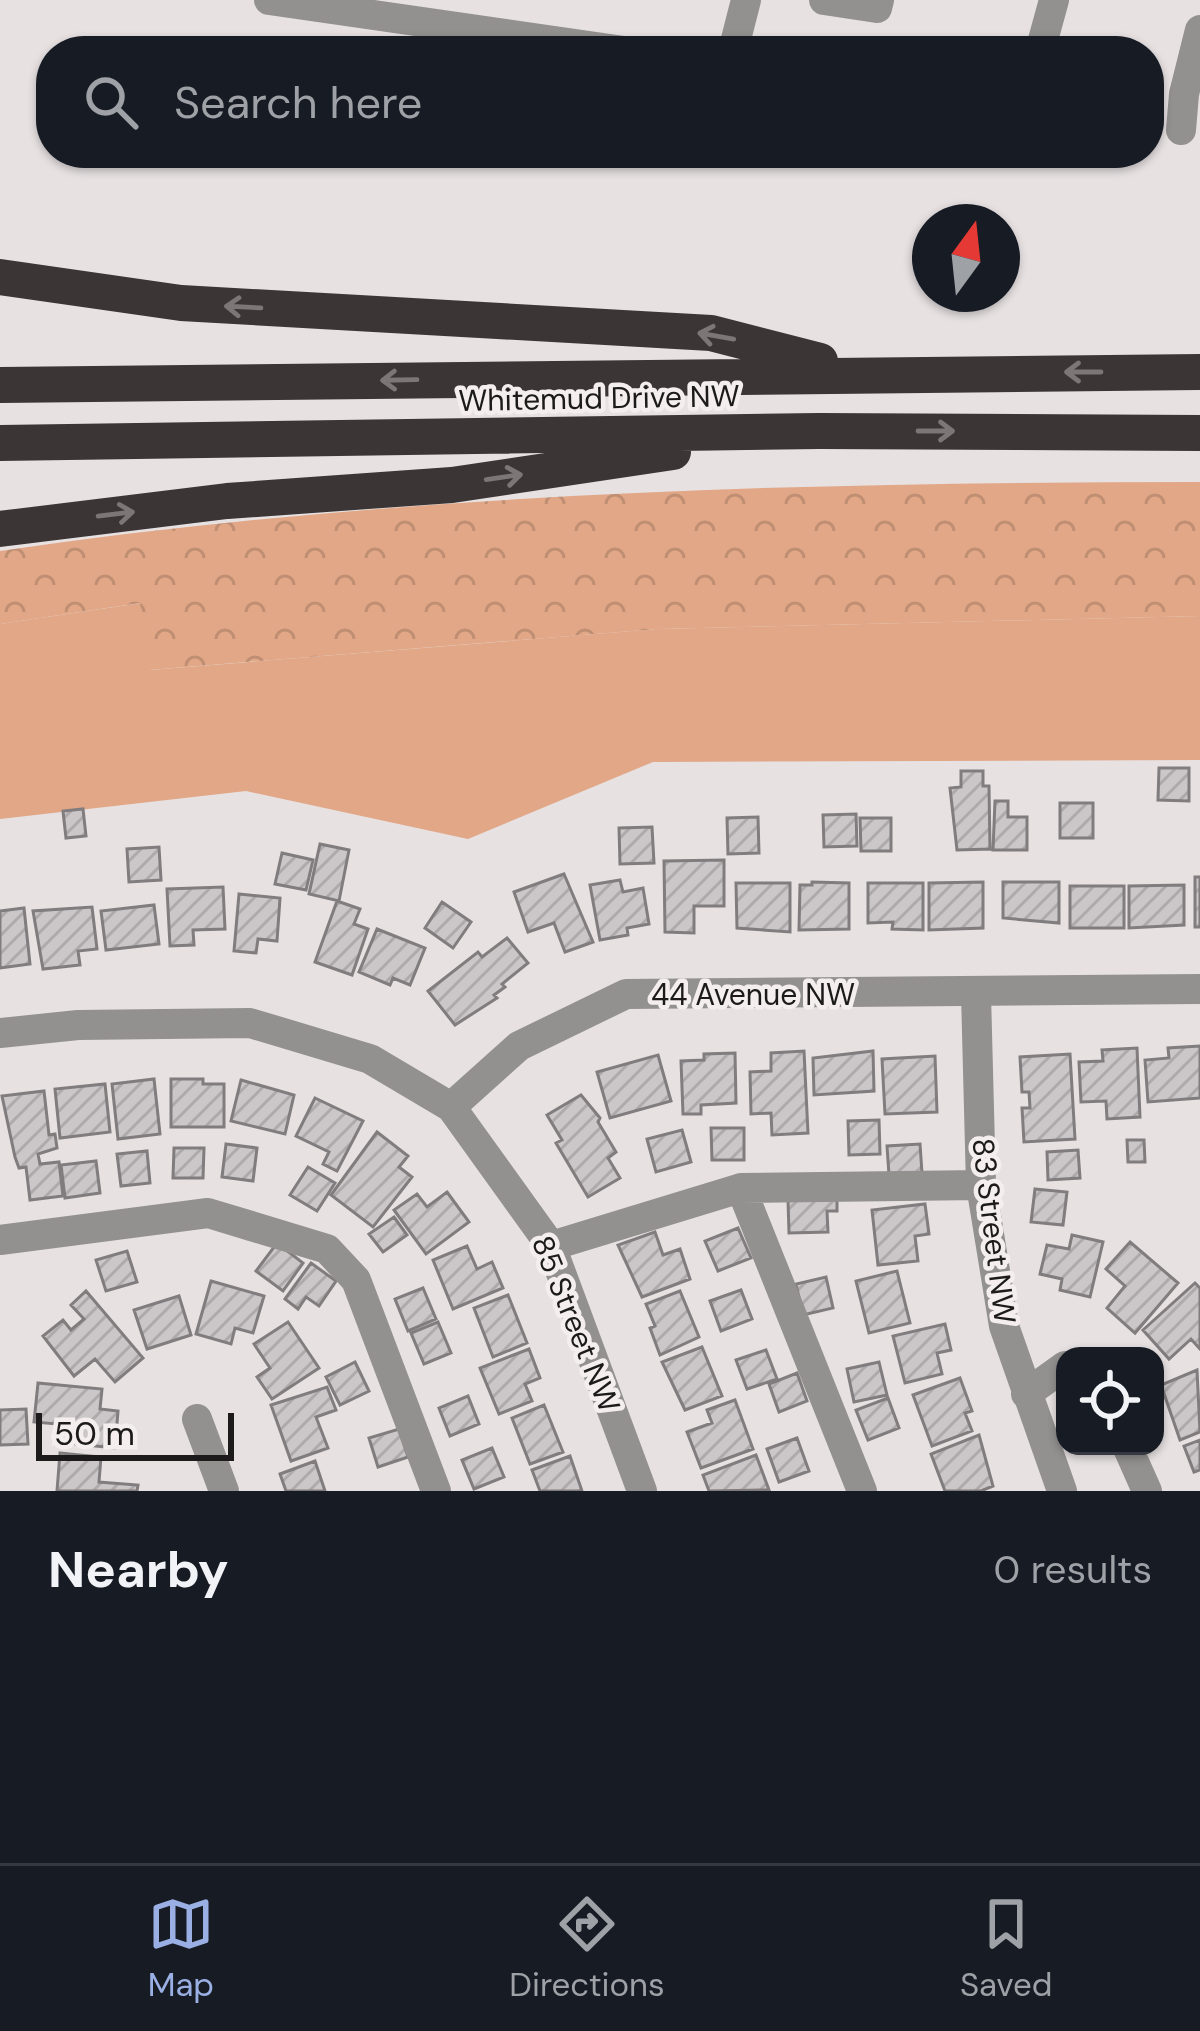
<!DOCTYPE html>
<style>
:root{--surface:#171b24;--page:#20242c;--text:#f1f3f6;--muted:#9ea1a6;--line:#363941;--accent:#9ab0e4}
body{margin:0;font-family:"DM Sans",sans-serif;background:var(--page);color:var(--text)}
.controls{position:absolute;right:36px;bottom:36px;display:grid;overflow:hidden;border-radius:24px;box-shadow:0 3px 9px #0004}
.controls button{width:108px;height:108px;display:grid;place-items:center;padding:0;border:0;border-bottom:3px solid var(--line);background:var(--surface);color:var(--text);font:60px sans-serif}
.compass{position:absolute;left:912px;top:204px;width:108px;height:108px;border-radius:50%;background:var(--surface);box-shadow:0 3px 9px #0004;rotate:15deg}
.scale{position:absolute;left:36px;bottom:30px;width:198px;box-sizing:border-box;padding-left:12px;border:6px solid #1c1a1a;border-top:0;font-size:33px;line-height:42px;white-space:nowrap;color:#1c1a1a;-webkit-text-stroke:9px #f4eeef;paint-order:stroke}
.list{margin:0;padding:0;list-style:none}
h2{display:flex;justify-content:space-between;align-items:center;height:156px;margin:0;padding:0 48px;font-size:51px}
h2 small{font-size:39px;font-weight:400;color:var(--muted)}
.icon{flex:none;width:66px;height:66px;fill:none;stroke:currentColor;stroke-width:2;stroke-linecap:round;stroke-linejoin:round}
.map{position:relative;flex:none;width:1200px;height:1491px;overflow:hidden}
.search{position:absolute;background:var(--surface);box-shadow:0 3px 9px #0004;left:36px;right:36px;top:36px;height:132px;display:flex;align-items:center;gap:30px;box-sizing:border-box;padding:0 42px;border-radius:48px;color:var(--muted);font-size:45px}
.sheet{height:372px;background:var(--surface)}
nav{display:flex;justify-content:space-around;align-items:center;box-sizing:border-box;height:168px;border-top:3px solid var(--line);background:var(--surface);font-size:33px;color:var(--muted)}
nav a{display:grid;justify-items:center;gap:6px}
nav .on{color:var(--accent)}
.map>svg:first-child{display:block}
</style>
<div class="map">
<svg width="1200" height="1491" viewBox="0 0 1200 1491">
<defs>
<pattern id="forest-crowns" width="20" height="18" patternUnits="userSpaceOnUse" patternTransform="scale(3)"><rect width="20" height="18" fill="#e1a786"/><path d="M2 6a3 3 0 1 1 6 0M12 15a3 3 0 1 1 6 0" fill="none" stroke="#c08f73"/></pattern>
<pattern id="building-hatch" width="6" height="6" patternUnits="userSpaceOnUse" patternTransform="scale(3)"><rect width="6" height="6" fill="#cbc6c8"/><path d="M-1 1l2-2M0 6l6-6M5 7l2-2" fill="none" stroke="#aeaaab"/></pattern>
</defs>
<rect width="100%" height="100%" fill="#e7e1e2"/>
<path fill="#e1a786" d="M141,603L150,670L657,629L1200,616V760L653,762L468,839L246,791L0,819V624Z"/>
<path fill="url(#forest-crowns)" d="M1200,482V616L657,629L149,670L140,603L0,624V551C396,493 800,482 1200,482Z"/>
<path fill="url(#building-hatch)" stroke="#817c7e" stroke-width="3" d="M1159,768H1189V801L1158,800Z
M961,771H983V786H989L990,849L957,850L950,788L961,787Z
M995,801H1008V817H1027V850H993Z
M1060,803H1093V838H1060Z
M83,809L86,836L66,838L63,811Z
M856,814L857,846L824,847L823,815Z
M758,817L759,853L728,854L727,818Z
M860,818H891V851H861Z
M652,827L654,863L620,864L619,828Z
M320,844L349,850L339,901L309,894Z
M159,847L161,880L129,882L127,849Z
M282,853L313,860L306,890L275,884Z
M724,860V906H694V933L665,932L664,861Z
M564,874L593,942L565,952L554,923L528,932L514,892Z
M1195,877H1200V927H1195Z
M620,880L623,892L643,888L649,924L627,928L628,935L600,940L590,885Z
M812,882L849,883V929L799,930L800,885H812Z
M983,882V928L929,930V883Z
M1003,882H1059V923L1003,918Z
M736,883H790V932L737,928Z
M868,883H923V930L892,929L893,922L868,923Z
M1184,885V925L1129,928V886Z
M1070,886H1124V928H1070Z
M223,887L225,929L193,930L194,945L170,946L167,889Z
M239,894L280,898L277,941L258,939L256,953L234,951Z
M337,901L360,909L354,924L368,929L352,975L315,962Z
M442,902L471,922L453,948L425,928Z
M154,905L159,944L106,950L101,911Z
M92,907L97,949L78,951L80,965L43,969L33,911Z
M24,908L30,964L0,968V911Z
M377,929L425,948L410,985L393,978L390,985L359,972Z
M507,938L528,963L502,984L505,987L494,995L497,998L455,1025L428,991L478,952L482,957Z
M1200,1046V1098L1148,1102L1145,1060L1169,1058L1168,1048Z
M1137,1048L1140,1117L1107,1119L1106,1101L1081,1102L1079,1062L1103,1061L1102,1050Z
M804,1051L808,1133L772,1135L771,1113L751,1114L750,1072L771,1071V1053Z
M873,1051L874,1091L814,1095L813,1058Z
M735,1053L736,1103L701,1105V1114H683L681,1061L704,1060V1054Z
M1070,1054L1075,1139L1024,1142L1022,1108H1030L1029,1092H1022L1020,1057Z
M658,1055L671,1101L610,1118L597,1072Z
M935,1056L937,1112L885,1114L882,1059Z
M154,1079L160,1134L118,1139L112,1084Z
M171,1079H203V1084H224V1127H171Z
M241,1080L294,1095L285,1134L231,1121Z
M105,1084L110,1132L60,1138L55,1089Z
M44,1091L49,1135L55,1134L57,1148L38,1154L40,1164L59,1162L63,1196L30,1200L26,1167L19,1168L15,1157L2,1096Z
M581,1095L600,1118L598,1122L616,1152L608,1158L620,1178L588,1197L556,1143L562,1140L547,1115Z
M315,1098L363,1121L337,1171L323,1164L329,1152L296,1136Z
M879,1120L880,1154L849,1155L848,1121Z
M711,1128H744V1160H712Z
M682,1130L691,1162L656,1172L647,1139Z
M377,1132L408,1156L399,1167L412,1177L373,1227L331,1195Z
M1127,1140H1144L1145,1162H1128Z
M226,1144L257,1148L253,1181L222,1177Z
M920,1144L922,1173L889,1175L887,1146Z
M174,1148H204L203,1178H173Z
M1078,1150L1080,1178L1048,1180L1047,1152Z
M147,1151L150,1183L121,1186L117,1154Z
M96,1161L100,1193L65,1198L61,1165Z
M308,1167L335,1183L317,1211L290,1195Z
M1035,1189L1067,1192L1063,1225L1031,1222Z
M447,1192L469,1222L426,1254L394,1210L417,1194L427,1207Z
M837,1196V1211H827L828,1232L789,1233L788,1200Z
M925,1204L929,1234L915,1236L918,1261L878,1265L872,1210Z
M394,1217L407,1235L383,1252L369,1234Z
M738,1228L751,1258L718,1271L705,1241Z
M655,1232L663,1255L680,1249L690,1279L642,1297L618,1245Z
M1072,1235L1103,1242L1090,1297L1060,1290L1062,1279L1040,1274L1047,1245L1069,1249Z
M1130,1242L1178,1283L1135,1333L1107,1308L1125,1286L1106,1269Z
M277,1243L303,1263L283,1291L256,1271Z
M467,1246L477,1269L492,1262L503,1288L453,1309L433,1260Z
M127,1251L137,1282L106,1291L96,1260Z
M311,1263L336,1281L319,1306L306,1297L298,1309L285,1299Z
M897,1271L910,1323L869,1333L856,1281Z
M826,1277L833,1308L803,1315L796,1284Z
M211,1281L264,1296L253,1333L235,1328L231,1344L196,1334Z
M1195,1283L1200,1288V1349L1191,1339L1169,1359L1143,1330Z
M423,1288L436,1319L408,1331L395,1299Z
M741,1290L752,1319L721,1331L710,1301Z
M86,1291L143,1358L115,1382L95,1359L74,1376L43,1336L63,1320L71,1330L84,1319L71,1305Z
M680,1291L699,1337L660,1355L650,1328L655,1326L646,1304Z
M508,1295L527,1343L493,1357L474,1308Z
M179,1296L191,1335L147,1349L134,1310Z
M288,1322L319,1368L272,1399L257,1377L270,1368L254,1344Z
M438,1322L451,1353L424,1364L411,1333Z
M945,1324L951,1350L937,1353L942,1374L905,1383L893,1336Z
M702,1347L722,1396L685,1410L662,1362Z
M529,1349L540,1378L525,1384L532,1401L499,1414L480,1368Z
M766,1350L777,1379L747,1389L736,1360Z
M355,1362L369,1391L340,1405L326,1377Z
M879,1362L887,1395L854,1402L847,1369Z
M1197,1370L1200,1432L1180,1440L1161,1385Z
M797,1373L807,1401L779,1412L769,1384Z
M960,1378L972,1411L965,1413L972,1431L932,1446L913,1395Z
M38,1383L102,1389L100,1409L118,1411L115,1448L67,1443L69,1425L34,1422Z
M327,1387L336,1410L316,1417L328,1448L291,1461L271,1405Z
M468,1396L479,1424L450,1436L439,1408Z
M888,1398L899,1428L868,1440L856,1410Z
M735,1400L753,1449L701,1468L687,1432L712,1423L707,1410Z
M544,1405L563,1452L530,1464L512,1418Z
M26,1409L28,1444L0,1445V1410Z
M399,1429L408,1457L378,1467L369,1438Z
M979,1435L993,1486L981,1491H945L931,1454Z
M797,1438L809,1471L779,1482L767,1449Z
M1200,1440V1470L1194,1472L1184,1446Z
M492,1448L504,1477L474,1489L462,1460Z
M60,1453L101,1457L99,1482L138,1485L137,1491H57Z
M756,1455L769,1490L709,1491L703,1475Z
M570,1456L582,1491H540L532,1470Z
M315,1461L325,1491H286L280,1474Z"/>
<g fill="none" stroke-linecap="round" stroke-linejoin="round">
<path stroke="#939090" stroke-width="30" d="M269,0L624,51
M824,0L877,8L879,0
M733,51L746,0
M1040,51L1054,0
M1181,130L1184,94L1200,30
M976,994L981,1185L1004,1326L1062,1491
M0,1033L78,1025L250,1023L370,1059L451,1107L519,1046L626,994L1200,989
M451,1107L551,1246L642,1491
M741,1188L862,1491
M0,1240L208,1213L327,1249L356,1280L436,1491
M551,1246L741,1188L981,1185
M1026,1394L1065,1366
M197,1419L224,1491
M1127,1446L1147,1491"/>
<path stroke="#3b3635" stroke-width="36" d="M0,277L181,303L711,333L820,361
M0,385L1200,372
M0,443L819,431L1200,433
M0,529L227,501L452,485L673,452"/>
</g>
<defs><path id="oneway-shaft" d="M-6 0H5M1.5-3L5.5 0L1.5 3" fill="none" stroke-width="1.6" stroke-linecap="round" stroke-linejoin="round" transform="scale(3)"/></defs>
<g stroke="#7c7676">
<use href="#oneway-shaft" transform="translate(243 307) rotate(-177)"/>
<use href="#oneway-shaft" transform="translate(716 336) rotate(-170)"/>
<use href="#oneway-shaft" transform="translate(1083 372) rotate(180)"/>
<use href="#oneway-shaft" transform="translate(399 380) rotate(179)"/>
<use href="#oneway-shaft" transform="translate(936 431)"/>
<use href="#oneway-shaft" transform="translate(504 477) rotate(-8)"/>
<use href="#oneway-shaft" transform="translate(116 514) rotate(-7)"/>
</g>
<g text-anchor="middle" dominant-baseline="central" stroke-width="9" stroke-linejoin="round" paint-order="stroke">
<g font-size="30" fill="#1c1a1a" stroke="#f4eeef">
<text transform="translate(599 398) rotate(-1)">Whitemud Drive NW</text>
<text x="753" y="994">44 Avenue NW</text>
<text transform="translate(994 1231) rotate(83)">83 Street NW</text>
<text transform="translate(576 1324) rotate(68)">85 Street NW</text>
</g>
</g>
</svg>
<div class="controls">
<button><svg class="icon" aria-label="locate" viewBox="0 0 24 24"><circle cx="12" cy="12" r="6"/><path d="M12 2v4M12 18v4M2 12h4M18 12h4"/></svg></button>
</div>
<svg class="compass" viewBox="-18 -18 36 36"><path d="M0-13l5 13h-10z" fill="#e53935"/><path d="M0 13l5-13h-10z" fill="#9ea1a6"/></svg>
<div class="scale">50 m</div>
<div class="search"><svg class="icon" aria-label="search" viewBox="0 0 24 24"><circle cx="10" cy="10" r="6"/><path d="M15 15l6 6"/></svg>Search here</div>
</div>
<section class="sheet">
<h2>Nearby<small>0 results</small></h2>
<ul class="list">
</ul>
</section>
<nav>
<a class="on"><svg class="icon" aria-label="map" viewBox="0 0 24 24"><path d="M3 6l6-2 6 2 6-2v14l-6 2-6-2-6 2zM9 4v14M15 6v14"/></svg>Map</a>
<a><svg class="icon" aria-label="directions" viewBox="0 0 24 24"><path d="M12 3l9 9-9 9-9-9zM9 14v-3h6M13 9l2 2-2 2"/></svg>Directions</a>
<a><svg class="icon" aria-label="saved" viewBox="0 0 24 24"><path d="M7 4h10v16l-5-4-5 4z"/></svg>Saved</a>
</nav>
